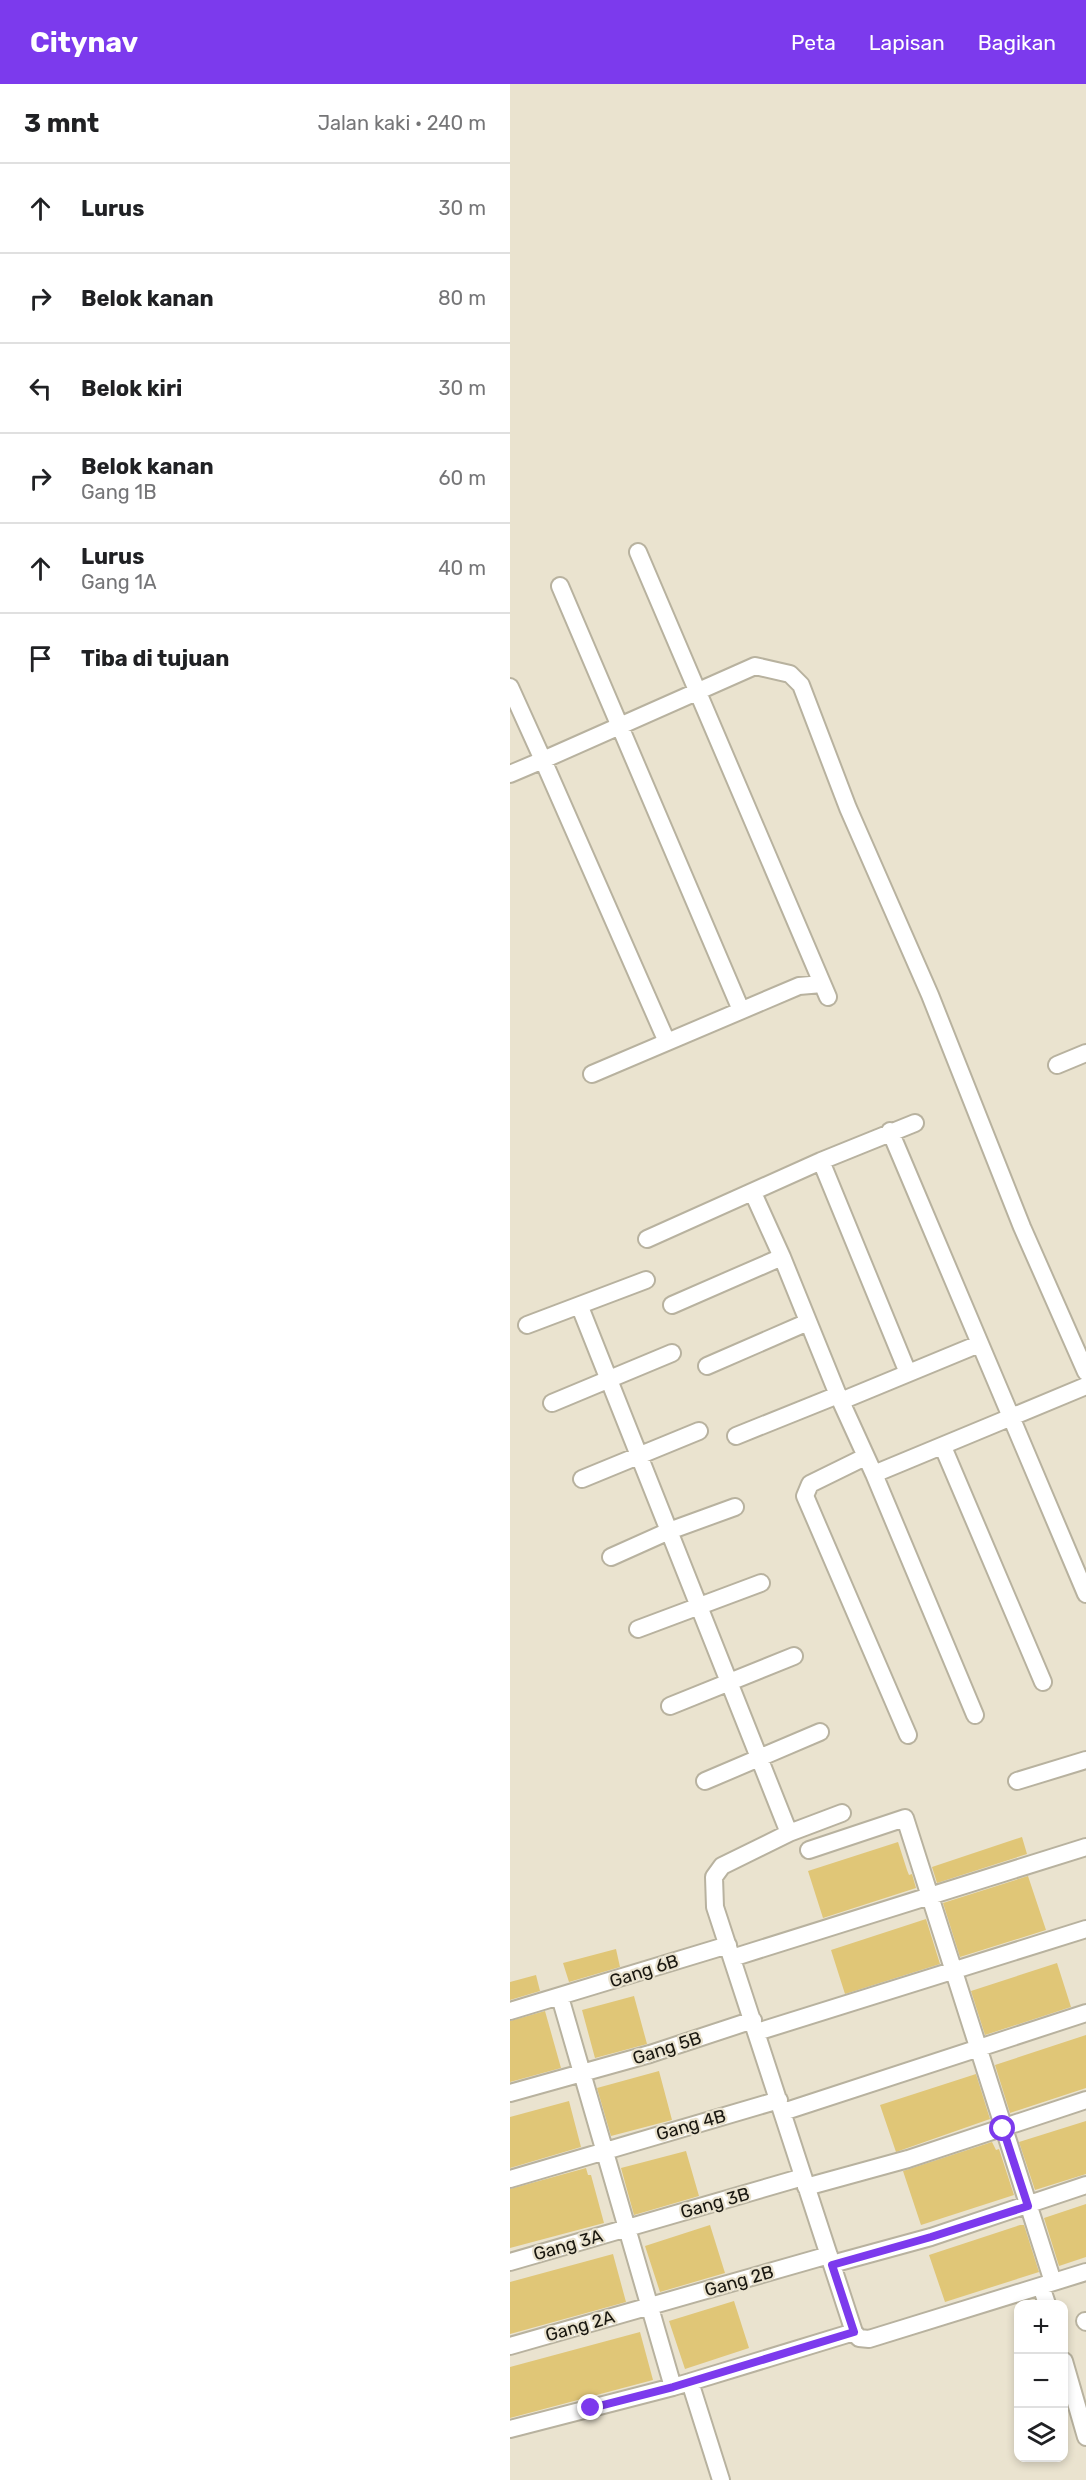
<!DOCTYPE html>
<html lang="id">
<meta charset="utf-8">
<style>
:root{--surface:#fff;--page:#f6f6f6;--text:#202124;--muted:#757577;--line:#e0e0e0;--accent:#7c3aed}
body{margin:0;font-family:Rubik,sans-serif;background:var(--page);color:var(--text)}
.controls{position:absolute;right:18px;bottom:18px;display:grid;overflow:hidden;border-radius:12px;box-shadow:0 3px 9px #0003}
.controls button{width:54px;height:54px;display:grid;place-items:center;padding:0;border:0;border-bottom:2px solid var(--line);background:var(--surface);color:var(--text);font:30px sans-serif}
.stop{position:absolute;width:18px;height:18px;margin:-14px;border:4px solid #7c3aed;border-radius:50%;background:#fff}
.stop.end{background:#7c3aed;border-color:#fff;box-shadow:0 2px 6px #0008}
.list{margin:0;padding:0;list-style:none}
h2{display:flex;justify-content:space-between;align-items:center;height:78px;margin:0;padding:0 24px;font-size:26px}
h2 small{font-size:20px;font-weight:400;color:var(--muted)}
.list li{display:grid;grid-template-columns:39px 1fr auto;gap:18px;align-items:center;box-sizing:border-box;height:90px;padding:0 24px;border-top:2px solid var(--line)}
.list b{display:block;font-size:22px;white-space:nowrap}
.list p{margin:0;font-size:20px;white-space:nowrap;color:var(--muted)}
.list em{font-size:20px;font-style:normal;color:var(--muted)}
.icon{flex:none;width:33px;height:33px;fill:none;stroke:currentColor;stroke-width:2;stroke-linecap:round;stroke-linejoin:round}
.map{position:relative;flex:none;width:576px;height:2396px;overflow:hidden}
header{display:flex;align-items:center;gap:36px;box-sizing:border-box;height:84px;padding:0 30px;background:var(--accent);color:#fff}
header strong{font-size:28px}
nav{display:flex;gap:33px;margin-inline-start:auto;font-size:21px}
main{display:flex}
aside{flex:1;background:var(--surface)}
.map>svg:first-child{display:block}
</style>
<header>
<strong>Citynav</strong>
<nav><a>Peta</a><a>Lapisan</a><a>Bagikan</a></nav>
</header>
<main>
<aside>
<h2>3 mnt<small>Jalan kaki · 240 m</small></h2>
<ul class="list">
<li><svg class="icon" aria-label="ahead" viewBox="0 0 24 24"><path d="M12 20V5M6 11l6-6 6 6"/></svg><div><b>Lurus</b></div><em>30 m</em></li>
<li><svg class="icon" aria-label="right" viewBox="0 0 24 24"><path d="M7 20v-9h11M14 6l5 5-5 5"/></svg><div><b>Belok kanan</b></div><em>80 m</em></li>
<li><svg class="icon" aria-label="left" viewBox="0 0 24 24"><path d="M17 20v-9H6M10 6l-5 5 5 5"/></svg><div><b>Belok kiri</b></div><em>30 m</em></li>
<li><svg class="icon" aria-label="right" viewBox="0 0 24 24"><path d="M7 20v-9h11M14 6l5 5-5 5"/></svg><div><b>Belok kanan</b><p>Gang 1B</p></div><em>60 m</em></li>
<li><svg class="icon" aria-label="ahead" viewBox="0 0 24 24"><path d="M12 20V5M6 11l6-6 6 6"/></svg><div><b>Lurus</b><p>Gang 1A</p></div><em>40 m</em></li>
<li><svg class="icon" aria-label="arrive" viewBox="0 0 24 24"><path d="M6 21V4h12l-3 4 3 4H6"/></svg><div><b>Tiba di tujuan</b></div></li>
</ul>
</aside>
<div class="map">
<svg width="576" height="2396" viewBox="0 0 576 2396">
<rect width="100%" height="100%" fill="#eae3cf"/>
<path fill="#e0c677" d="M512,1753L517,1770L427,1799L422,1783Z
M388,1758L397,1786L399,1791L402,1790L406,1804L313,1834L298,1787Z
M518,1792L536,1846L450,1873L433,1819Z
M416,1835L430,1880L335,1910L321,1866Z
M106,1865L110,1883L59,1898L53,1879Z
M547,1879L561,1923L475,1951L461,1907Z
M26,1891L30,1907L0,1916V1898Z
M124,1912L137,1960L85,1974L72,1926Z
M35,1927L51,1984L0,1998V1937Z
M576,1951V2004L500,2029L485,1981Z
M149,1987L162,2036L101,2052L87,2004Z
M466,1990L480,2035L386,2068L370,2021Z
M59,2017L71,2063L0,2084V2033Z
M576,2037V2090L525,2106L509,2058Z
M482,2058L486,2066L489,2065L504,2111L411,2141L393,2087Z
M176,2067L189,2112L124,2131L111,2084Z
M76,2084L78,2091H81L94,2139L0,2164V2105Z
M576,2120V2173L549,2182L534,2134Z
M200,2141L215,2189L150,2208L135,2162Z
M510,2141H514L529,2188L435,2218L419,2171Z
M103,2170L116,2218L0,2250V2198Z
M224,2217L239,2264L175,2285L159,2237Z
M130,2248L143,2296L0,2334V2283Z"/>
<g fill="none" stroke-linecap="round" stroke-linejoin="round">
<defs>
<path id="minor" d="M128,468L318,913
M50,502L231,926
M0,603L33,676L245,582L280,590L291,601L338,724L420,911L512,1143L576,1288
M0,690L33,676L157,958
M547,981L576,969
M82,990L289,902L312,900
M380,1047L576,1510
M311,1077L398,1289
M243,1109L272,1173
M137,1155L311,1077L405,1039
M162,1221L272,1173L328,1311L364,1390
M70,1223L279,1749L212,1782L204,1793L205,1823L344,2248L349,2254L359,2255L576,2188
M17,1241L136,1196
M197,1282L298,1238
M331,1317L469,1260
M42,1319L162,1269
M226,1352L328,1311
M433,1363L533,1598
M355,1373L300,1400L295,1412L398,1651
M72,1395L189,1347
M101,1473L159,1447L225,1423
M128,1545L251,1499
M160,1622L284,1572
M465,1631L364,1390L576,1302
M195,1697L310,1648
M507,1697L576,1676
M279,1749L332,1729
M299,1766L395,1734L543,2198
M222,1874L576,1763
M50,1913L163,2303L180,2298L211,2396
M0,1927L218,1861
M247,1948L576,1845
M0,2009L140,1970L243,1936
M273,2028L576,1929
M0,2095L269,2016
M296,2103L398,2075L576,2016
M0,2178L293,2093
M322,2180L421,2153L576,2101
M531,2202L537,2220
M575,2237L576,2238
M0,2262L319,2171
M554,2277L576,2353
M180,2298L344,2248
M0,2345L163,2303"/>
</defs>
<use href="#minor" stroke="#b8b29f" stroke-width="20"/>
<use href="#minor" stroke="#fff" stroke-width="16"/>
</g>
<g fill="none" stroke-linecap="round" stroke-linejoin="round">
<path stroke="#7c3aed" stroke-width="8" d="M81,2324L163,2303L344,2248L322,2181L421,2153L518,2122L493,2045"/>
</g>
<g text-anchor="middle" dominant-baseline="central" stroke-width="4.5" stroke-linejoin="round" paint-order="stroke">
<g font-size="18" fill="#1a1811" stroke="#eae3cf">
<text transform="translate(134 1887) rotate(-18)">Gang 6B</text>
<text transform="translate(157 1964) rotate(-18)">Gang 5B</text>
<text transform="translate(181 2041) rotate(-16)">Gang 4B</text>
<text transform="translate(205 2119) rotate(-16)">Gang 3B</text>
<text transform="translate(58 2161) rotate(-16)">Gang 3A</text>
<text transform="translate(229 2197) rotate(-16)">Gang 2B</text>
<text transform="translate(70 2242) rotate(-16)">Gang 2A</text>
</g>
</g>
</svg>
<div class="controls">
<button>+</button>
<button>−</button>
<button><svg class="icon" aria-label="layers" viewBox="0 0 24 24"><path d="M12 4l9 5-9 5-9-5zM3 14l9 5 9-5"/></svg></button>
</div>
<div class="stop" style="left:493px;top:2045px"></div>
<div class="stop end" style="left:81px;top:2324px"></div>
</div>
</main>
